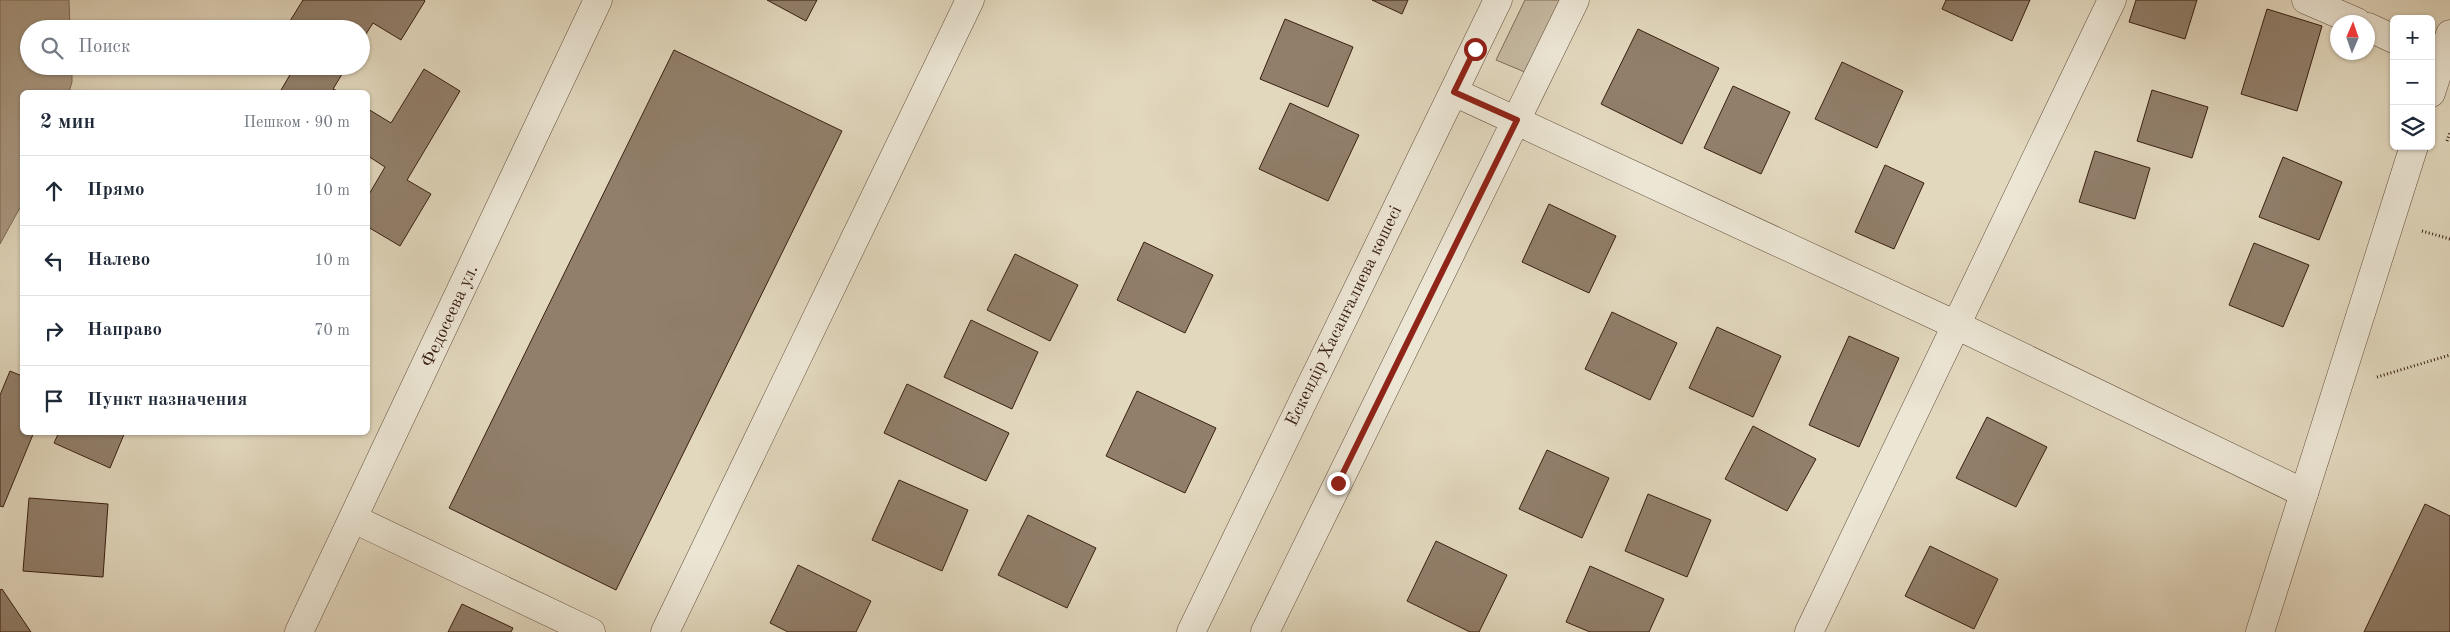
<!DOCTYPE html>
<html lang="ru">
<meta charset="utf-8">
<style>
:root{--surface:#fff;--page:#f2f2f3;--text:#1f2937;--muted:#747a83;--line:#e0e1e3}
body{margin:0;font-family:"Old Standard TT",serif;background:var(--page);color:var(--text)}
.controls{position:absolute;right:15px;top:15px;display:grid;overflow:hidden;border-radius:8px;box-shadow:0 1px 4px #0004}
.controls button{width:45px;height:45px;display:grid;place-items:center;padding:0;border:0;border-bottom:1px solid var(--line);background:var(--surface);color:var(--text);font:25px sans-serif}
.compass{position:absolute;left:2330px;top:15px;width:45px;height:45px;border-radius:50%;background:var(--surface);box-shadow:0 1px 4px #0004;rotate:2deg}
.stop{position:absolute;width:15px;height:15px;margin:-11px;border:4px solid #8f2418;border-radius:50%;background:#fff}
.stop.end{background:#8f2418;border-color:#fff;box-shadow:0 1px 5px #0008}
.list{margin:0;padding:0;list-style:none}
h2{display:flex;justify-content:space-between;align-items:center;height:65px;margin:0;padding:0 20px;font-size:21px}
h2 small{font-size:16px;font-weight:400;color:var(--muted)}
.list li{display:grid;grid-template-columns:32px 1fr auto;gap:15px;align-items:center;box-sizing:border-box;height:70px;padding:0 20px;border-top:1px solid var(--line)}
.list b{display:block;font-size:19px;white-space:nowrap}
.list em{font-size:16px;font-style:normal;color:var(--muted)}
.icon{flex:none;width:28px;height:28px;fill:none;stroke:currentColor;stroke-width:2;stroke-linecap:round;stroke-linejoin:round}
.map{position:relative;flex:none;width:2450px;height:632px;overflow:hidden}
.search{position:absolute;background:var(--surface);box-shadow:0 1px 4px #0004;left:20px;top:20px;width:350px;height:55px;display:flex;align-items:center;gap:12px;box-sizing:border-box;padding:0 18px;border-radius:28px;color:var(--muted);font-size:19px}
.panel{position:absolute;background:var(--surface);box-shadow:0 1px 4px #0004;left:20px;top:90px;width:350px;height:345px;border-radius:8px}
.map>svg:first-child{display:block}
</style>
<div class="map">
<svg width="2450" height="632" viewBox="0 0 2450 632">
<rect width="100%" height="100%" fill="#e2d8be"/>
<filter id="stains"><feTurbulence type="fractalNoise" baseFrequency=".004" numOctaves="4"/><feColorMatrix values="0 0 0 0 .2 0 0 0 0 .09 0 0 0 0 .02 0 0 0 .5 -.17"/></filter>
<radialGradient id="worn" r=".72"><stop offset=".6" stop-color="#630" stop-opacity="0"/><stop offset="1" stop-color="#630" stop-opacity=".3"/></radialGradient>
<path fill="#c5b9a1" stroke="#7f6c59" d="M1525,0H1563L1527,73L1496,60Z"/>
<path fill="#a99983" stroke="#7c6855" d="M0,0H69L70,29H29V66H72V82L69,92H22V204L0,244Z"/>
<path fill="#917f6b" stroke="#391f11" d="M303,0H424L425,1L401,40L373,23L361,42V29H285Z
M767,0H817L806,21Z
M1372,0H1408L1402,14Z
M1946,0H2030L2012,41L1942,9Z
M2136,0H2197L2185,39L2129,22Z
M2267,9L2322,26L2297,111L2241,94Z
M1285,19L1353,47L1328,107L1260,79Z
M1638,29L1719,68L1682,144L1601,104Z
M674,50L842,131L616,590L449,508Z
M1842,62L1903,91L1877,148L1815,119Z
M295,66H347L333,89L340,92H280Z
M424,69L460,91L407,180L431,194L400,246L368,227V196L385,167L368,156V109L391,123Z
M1733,86L1790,112L1761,174L1704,148Z
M2152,90L2208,107L2192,158L2137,141Z
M1290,103L1359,135L1328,201L1259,169Z
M2095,151L2150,168L2135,219L2079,202Z
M2283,157L2342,182L2319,240L2259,217Z
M1885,165L1924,183L1894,249L1855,232Z
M1549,204L1616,236L1589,293L1522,262Z
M1144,242L1213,275L1185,333L1117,300Z
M2254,243L2309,265L2283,327L2229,305Z
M1015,254L1078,285L1050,341L987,310Z
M1612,312L1677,343L1650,400L1585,369Z
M971,320L1038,352L1012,409L944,377Z
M1717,327L1781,356L1753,417L1689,388Z
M1849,336L1899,358L1859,447L1809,425Z
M10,371L22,376V432H34L3,507L0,506V395Z
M907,384L1009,433L986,481L884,433Z
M1137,391L1216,428L1185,493L1106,456Z
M1987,417L2047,447L2016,507L1956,478Z
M1753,426L1816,459L1787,511L1725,479Z
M59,432H125L110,468L54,443Z
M1547,450L1609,478L1582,538L1519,509Z
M899,480L968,510L942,571L872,540Z
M1648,494L1711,520L1687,577L1625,551Z
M29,498L108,504L103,577L23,571Z
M2425,504L2450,516V632H2364Z
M1028,515L1096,548L1067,608L998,575Z
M1436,541L1507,575L1479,632H1470L1407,601Z
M1930,546L1998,579L1974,629L1905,596Z
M798,565L871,601L856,632H788L770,623Z
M1590,566L1664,599L1649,632H1590L1566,622Z
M2,589L31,632H0V590Z
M462,604L513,628L511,632H448Z"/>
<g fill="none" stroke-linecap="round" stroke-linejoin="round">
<defs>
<path id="minor" d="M2306,0L2357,22
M2368,27L2394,39
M1454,92L1956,325L2304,493
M354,519L591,632
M299,632L598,0
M665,632L970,0
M1809,632L2112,0"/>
<path id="tertiary" d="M2431,93L2450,34
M1191,632L1498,0
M1265,632L1575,0
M2260,632L2414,146"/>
</defs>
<use href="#minor" stroke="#634d3c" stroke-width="29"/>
<use href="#tertiary" stroke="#634d3c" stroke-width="29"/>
<path stroke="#391f11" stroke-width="3" stroke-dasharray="1 2.5" stroke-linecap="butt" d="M2447,141L2450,132
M2422,231L2450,239
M2377,377L2450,355"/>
<use href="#minor" stroke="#ece6d5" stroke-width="28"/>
<use href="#tertiary" stroke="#ece6d5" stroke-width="28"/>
</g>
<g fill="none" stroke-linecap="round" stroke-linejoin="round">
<path stroke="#8f2418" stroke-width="6" d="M1338,483L1517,120L1454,92L1475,49"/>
</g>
<g text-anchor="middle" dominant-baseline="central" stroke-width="5" stroke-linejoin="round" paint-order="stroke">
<g font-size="18" fill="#391f11" stroke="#ece6d5">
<text transform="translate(450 316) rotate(-65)">Федосеева ул.</text>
<text transform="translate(1344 316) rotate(-64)">Ескендір Хасанғалиева көшесі</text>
</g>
</g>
<rect width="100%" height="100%" filter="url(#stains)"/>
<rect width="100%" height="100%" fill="url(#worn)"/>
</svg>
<div class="controls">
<button>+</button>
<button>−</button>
<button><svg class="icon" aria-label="layers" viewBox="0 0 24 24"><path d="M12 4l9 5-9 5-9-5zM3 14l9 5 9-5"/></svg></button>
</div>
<svg class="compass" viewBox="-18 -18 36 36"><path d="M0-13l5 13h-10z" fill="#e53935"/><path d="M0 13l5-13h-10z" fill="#747a83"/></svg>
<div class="stop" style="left:1475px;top:49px"></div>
<div class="stop end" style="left:1338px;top:483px"></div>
<div class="search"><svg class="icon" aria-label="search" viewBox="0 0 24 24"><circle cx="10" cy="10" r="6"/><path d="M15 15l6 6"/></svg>Поиск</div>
<section class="panel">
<h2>2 мин<small>Пешком · 90 m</small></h2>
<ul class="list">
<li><svg class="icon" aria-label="ahead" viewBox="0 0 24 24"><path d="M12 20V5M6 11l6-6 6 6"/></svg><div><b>Прямо</b></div><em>10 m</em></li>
<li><svg class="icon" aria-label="left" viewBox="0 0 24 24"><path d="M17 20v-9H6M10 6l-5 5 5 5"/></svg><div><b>Налево</b></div><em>10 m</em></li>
<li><svg class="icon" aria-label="right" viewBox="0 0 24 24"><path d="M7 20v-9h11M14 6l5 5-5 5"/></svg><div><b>Направо</b></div><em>70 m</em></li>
<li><svg class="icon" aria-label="arrive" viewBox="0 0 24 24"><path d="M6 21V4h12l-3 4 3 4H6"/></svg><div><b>Пункт назначения</b></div></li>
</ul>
</section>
</div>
